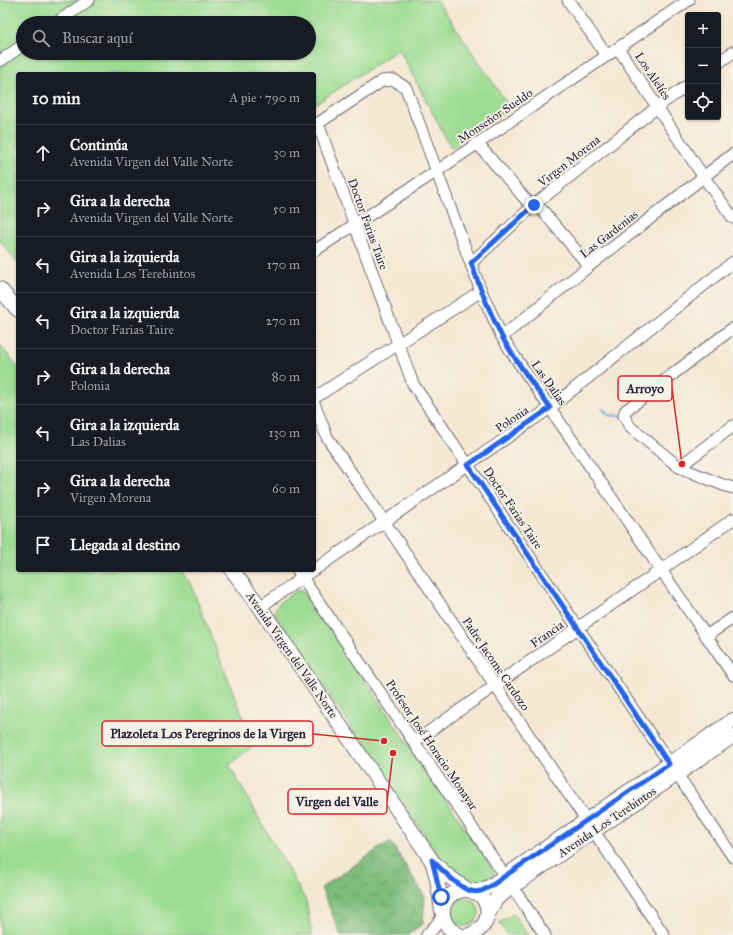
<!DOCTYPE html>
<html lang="es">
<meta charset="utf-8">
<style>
:root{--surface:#171b24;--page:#242831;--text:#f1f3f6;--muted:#9ea1a6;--line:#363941}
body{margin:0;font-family:"IM FELL Great Primer",serif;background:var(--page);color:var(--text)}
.controls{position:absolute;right:12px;top:12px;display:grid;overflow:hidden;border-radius:4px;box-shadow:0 1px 3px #0004}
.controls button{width:36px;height:36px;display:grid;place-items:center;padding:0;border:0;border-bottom:1px solid var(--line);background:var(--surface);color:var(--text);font:20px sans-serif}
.stop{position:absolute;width:12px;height:12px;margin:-9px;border:3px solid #2563eb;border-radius:50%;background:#fff}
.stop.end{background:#2563eb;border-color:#fff;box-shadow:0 1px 4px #0008}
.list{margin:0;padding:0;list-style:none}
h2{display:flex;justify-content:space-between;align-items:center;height:52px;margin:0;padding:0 16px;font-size:17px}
h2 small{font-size:13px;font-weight:400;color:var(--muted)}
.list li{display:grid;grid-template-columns:26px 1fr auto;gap:12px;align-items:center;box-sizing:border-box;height:56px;padding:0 16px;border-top:1px solid var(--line)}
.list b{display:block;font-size:15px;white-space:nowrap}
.list p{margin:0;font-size:13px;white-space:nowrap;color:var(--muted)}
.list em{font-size:13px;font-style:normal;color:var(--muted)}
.icon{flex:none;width:22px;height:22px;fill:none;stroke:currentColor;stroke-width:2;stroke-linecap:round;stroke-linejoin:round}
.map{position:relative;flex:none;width:733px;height:935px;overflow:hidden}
.search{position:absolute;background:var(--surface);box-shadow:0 1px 3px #0004;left:16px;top:16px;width:300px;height:44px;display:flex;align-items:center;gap:10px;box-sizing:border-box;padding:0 14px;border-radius:22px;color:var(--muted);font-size:15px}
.panel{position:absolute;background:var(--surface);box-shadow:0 1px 3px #0004;left:16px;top:72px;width:300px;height:500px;border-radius:4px}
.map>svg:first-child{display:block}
</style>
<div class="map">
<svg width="733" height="935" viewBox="0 0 733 935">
<defs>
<pattern id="forest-crowns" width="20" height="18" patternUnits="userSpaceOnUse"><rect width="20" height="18" fill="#7dbc7c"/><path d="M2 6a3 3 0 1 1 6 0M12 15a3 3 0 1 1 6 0" fill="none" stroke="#669867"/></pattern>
</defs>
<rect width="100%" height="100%" fill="#f7f3e8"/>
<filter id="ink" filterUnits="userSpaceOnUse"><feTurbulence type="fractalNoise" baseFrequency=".025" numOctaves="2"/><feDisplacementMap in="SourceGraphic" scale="8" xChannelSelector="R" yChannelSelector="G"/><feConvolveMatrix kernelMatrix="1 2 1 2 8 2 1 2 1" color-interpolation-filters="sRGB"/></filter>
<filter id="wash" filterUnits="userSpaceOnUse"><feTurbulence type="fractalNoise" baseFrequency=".012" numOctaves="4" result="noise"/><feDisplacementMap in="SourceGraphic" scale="16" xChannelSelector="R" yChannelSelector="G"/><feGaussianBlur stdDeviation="0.9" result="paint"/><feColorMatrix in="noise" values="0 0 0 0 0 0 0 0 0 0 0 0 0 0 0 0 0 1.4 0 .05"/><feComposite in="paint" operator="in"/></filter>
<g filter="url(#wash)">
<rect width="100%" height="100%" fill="#f4e8d3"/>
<path fill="#9cdc92" stroke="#5f7f66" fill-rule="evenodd" d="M0,0H437L510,108L451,148L399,49L314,105V74H18V264L0,240ZM23,23H309V53H23Z
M0,345L18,367V570H180L190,583L254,745L229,765L306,901L312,935H0Z
M296,591H301L307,595L493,869L495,874C488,885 473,885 462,881C457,878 452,872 447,868L275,614C274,603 287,597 296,591Z
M451 912a14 14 0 1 1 28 0a14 14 0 1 1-28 0Z
M513,914L528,935H508L499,923Z"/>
<path fill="url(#forest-crowns)" stroke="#506f5c" d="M390,841L425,897L423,924L407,935H341L321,888Z"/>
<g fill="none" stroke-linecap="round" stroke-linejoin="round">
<path stroke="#6da8de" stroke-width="2.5" d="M603,409L609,415L622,416"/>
</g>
</g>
<g filter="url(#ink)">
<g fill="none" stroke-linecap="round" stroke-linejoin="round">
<defs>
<path id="minor" d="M568,0L607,56
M56,23L89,0
M618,48L703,176L733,218
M0,61L23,45
M718,63L733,52
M318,124L413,384L733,857
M314,126L382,81L394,80L406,88L481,291L502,337L515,357L733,675
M477,143L527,201L542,210L589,266
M314,251L437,171L689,0
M471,263L534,205L657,107L688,85
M733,328L625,411L624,416L630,427L679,467L723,485L733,488
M502,337L589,266L733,154
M314,398L481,291
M314,403L327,437L664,935
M679,467L733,426
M297,570L545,935
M314,570L550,408L733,262
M260,607L309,573
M706,636L733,618
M414,742L661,570L733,519
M427,935L438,923L443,916"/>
<path id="major" d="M0,289L18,310
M232,570L260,607L432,861L448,876L468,890
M432,861L437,878L442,911
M473,892L481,890L489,887L733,720
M488,914L496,899L512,887L733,736
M460,935C433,925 440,889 467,890C492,892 496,927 469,935"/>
</defs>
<use href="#minor" stroke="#6c6770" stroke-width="13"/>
<use href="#major" stroke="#6c6770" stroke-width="16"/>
<use href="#minor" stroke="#fff" stroke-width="11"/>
<use href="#major" stroke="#fff" stroke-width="14"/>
</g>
</g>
<g fill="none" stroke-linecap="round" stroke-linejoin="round" filter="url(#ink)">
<path stroke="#2563eb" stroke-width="5" d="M441,897L432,860C442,870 456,885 468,890C472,892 477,892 481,891C490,888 498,881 505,876L669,764L468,465L550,408C534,385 516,362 502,337C490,313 480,288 471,263L534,205"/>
</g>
<g text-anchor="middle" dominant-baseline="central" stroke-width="3.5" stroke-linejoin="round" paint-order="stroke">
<g font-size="12" fill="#22223b" stroke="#f7f3e8">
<text transform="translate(653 76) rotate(56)">Los Alelíes</text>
<text transform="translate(495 116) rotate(-34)">Monseñor Sueldo</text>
<text transform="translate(569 161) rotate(-38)">Virgen Morena</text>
<text transform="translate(368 224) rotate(70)">Doctor Farias Taire</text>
<text transform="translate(609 234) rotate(-38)">Las Gardenias</text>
<text transform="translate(549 383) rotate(55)">Las Dalias</text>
<text transform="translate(512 419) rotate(-34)">Polonia</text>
<text transform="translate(513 508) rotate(56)">Doctor Farias Taire</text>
<text transform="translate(547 634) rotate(-35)">Francia</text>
<text transform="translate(292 655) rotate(55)">Avenida Virgen del Valle Norte</text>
<text transform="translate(496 664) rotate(56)">Padre Jacome Cardozo</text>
<text transform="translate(432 745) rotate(56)">Profesor José Horacio Monayar</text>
<text transform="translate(607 822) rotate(-34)">Avenida Los Terebintos</text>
</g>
</g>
<path fill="none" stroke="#d62828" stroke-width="1.5" d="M682 464L672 388M384 741L313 734M393 753L387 802"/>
<g fill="#d62828" stroke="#f7f3e8" stroke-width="1.5">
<circle cx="682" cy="464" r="4"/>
<circle cx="384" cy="741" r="4"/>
<circle cx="393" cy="753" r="4"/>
</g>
<g fill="#f7f3e8" stroke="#d62828" stroke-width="1.5">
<rect x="618" y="376" width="54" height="25" rx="4"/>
<rect x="102" y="721" width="211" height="25" rx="4"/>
<rect x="288" y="789" width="99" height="25" rx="4"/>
</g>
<g font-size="13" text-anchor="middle" font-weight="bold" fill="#22223b">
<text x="645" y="393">Arroyo</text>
<text x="208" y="738">Plazoleta Los Peregrinos de la Virgen</text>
<text x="337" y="806">Virgen del Valle</text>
</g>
</svg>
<div class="controls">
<button>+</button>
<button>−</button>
<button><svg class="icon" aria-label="locate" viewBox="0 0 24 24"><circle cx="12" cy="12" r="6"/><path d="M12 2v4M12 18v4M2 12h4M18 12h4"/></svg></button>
</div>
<div class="stop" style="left:441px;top:897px"></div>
<div class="stop end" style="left:534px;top:205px"></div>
<div class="search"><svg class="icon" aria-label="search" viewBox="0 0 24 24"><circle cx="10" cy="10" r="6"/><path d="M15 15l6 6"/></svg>Buscar aquí</div>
<section class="panel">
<h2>10 min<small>A pie · 790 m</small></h2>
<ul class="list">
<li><svg class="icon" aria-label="ahead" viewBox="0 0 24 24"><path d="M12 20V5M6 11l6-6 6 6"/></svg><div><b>Continúa</b><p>Avenida Virgen del Valle Norte</p></div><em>30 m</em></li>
<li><svg class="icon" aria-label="right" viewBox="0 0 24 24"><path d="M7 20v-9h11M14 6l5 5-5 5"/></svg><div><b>Gira a la derecha</b><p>Avenida Virgen del Valle Norte</p></div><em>50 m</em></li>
<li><svg class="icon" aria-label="left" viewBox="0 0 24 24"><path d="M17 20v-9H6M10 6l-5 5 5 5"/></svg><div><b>Gira a la izquierda</b><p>Avenida Los Terebintos</p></div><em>170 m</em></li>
<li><svg class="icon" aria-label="left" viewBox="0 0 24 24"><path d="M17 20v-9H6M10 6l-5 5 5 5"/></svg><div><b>Gira a la izquierda</b><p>Doctor Farias Taire</p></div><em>270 m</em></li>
<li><svg class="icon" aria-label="right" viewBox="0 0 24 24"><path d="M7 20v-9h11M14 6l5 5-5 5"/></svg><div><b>Gira a la derecha</b><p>Polonia</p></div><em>80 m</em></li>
<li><svg class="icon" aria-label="left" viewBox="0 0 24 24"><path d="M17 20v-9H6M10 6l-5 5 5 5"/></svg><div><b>Gira a la izquierda</b><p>Las Dalias</p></div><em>130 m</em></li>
<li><svg class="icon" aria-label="right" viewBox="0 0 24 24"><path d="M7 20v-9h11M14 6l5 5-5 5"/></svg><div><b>Gira a la derecha</b><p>Virgen Morena</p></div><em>60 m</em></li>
<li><svg class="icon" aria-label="arrive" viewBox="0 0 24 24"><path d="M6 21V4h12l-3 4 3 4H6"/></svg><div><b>Llegada al destino</b></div></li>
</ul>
</section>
</div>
